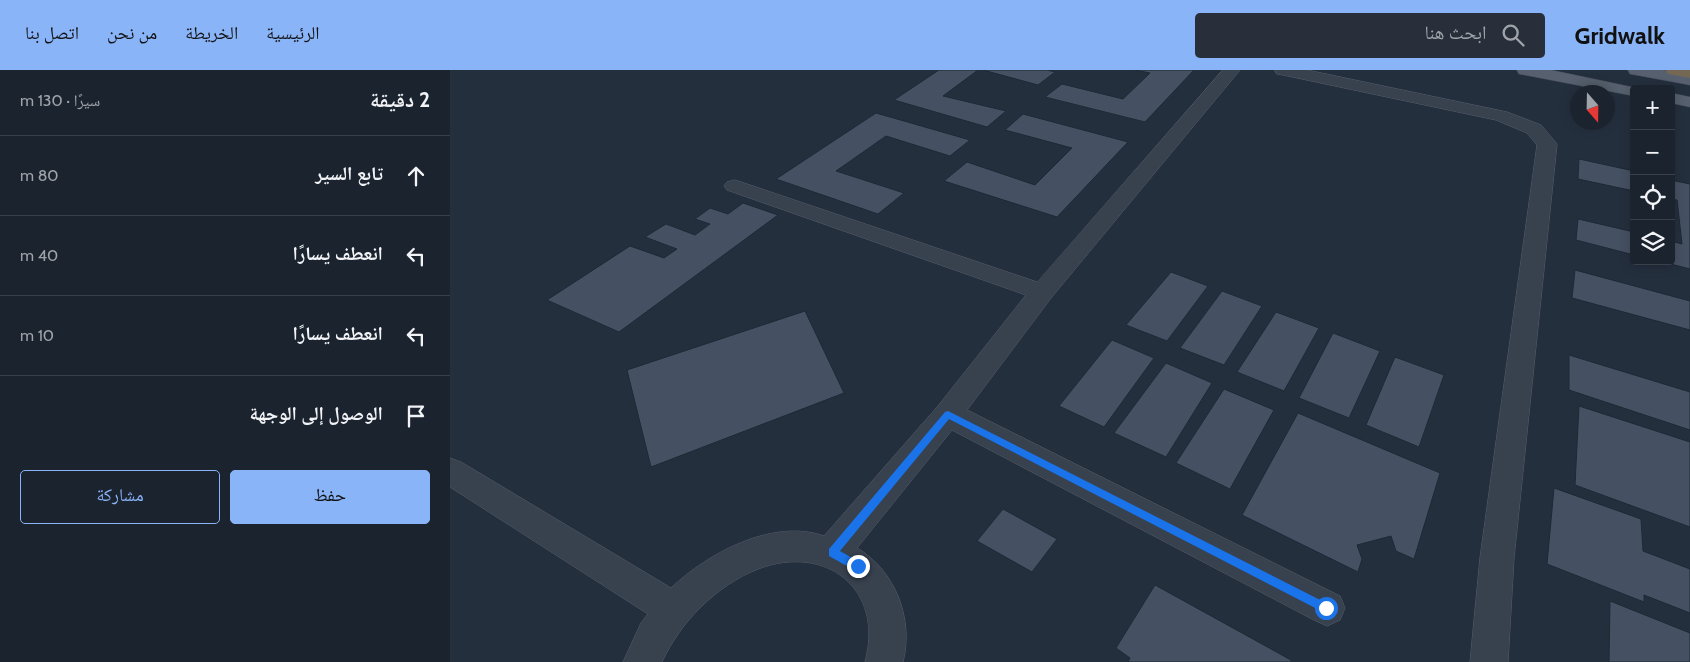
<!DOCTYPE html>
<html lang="ar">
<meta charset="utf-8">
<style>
:root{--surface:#1b232e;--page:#282f3a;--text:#f1f3f6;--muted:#a0a4aa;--line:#39404a;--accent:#8ab4f8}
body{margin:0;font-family:Cabin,"Noto Naskh Arabic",sans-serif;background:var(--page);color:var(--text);direction:rtl}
.controls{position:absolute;right:15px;top:15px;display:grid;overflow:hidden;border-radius:5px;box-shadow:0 2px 12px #0003}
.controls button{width:45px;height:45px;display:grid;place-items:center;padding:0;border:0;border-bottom:1px solid var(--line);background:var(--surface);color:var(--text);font:25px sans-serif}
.compass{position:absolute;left:1120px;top:15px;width:45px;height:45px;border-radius:50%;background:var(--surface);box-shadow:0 2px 12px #0003;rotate:160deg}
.stop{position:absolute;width:15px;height:15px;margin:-11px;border:4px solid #1a73e8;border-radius:50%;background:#fff}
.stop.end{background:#1a73e8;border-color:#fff;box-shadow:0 1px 5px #0008}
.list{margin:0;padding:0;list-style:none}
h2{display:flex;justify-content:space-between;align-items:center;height:65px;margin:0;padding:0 20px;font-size:21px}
h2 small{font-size:16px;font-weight:400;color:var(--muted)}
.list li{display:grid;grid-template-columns:32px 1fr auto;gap:15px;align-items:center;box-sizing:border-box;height:80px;padding:0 20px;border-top:1px solid var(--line)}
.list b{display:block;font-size:19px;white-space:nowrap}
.list em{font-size:16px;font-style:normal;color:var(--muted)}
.actions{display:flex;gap:10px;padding:15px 20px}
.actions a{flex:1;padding:11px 0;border:1px solid var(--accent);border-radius:5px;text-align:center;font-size:18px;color:var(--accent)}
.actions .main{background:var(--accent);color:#111}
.icon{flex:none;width:28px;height:28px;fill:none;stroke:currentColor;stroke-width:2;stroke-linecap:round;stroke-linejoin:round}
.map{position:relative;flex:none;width:1240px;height:592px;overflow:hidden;direction:ltr}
header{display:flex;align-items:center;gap:30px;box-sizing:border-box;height:70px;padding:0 25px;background:var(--accent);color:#111}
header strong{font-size:24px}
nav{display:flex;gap:28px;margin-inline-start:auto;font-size:18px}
.search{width:350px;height:45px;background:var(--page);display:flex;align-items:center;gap:12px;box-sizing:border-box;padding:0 18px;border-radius:5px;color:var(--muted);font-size:19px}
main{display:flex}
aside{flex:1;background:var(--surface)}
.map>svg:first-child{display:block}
</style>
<header>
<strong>Gridwalk</strong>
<div class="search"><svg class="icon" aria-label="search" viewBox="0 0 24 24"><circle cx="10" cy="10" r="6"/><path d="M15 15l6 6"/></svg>ابحث هنا</div>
<nav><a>الرئيسية</a><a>الخريطة</a><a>من نحن</a><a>اتصل بنا</a></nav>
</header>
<main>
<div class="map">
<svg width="1240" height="592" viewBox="0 0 1240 592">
<rect width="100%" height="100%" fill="#242f3e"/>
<path fill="#455162" stroke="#1f2835" d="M489,0H528L493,26L556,41L537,57L444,30Z
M533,0H597L605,2L588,15Z
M685,0H744L695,52L595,27L612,14L673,29L700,3Z
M426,43L520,70L500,86L436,66L386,101L454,123L428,144L326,109Z
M573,44L678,72L607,147L494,111L517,92L585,115L622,78L555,60Z
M1129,89L1184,101V121L1128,109Z
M1221,110L1240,114V199L1209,191H1221V171L1232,174L1227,130L1221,129Z
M293,133L328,145L169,262L97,230L180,176L214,188L227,179L195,167L216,154L245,165L260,154L245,149L260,138L278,144Z
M1128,149L1184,162V185L1126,170Z
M1125,200L1240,231V260L1122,228Z
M721,202L758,216L717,271L676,255Z
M772,221L812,236L774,295L730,278Z
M355,241L394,323L201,397L177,300Z
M826,242L869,258L834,321L787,302Z
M883,263L930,281L899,348L849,328Z
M662,270L704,288L654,357L609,336Z
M1119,285L1240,322V360L1119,320Z
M945,287L994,305L969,377L916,355Z
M716,293L762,313L716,387L664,363Z
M774,319L824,340L780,419L726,393Z
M1129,336L1240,372V457L1125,415Z
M848,343L990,403L964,489L946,481L941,466L907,475L912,489L908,502L792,445Z
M1104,418L1191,449L1193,481L1240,499V543L1194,525V532L1097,494Z
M553,439L607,469L582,502L527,471Z
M705,515L841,590V592H678L680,588L666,578Z
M1160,531L1240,563V592H1159Z"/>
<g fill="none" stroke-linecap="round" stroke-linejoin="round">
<defs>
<path id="minor" d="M773,0H790L601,228L517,340L890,526L895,538L890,550L877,556L864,550L502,360L407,478C445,500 464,549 453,592H415C435,519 376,473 308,499C267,515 230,552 212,592H173L191,553L198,544L0,417V388L11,392L221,518C258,483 323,448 374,466L488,336L576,225L277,120L274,116L277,112L284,110L291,112L587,212Z
M825,0H857L1057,42L1091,55L1107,74L1064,488L1058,592H1020L1030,488L1087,75L1077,63L1046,50L833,5L827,4Z"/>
<path id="major" d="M1067,0H1101L1191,19H1184V26L1075,5L1069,4Z
M1178,0H1213L1240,5V15L1186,5L1180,4Z
M1221,23L1240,27V37L1221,33Z"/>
<path id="highway" d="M1216,0H1240V8L1218,4Z"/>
</defs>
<use href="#minor" stroke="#565f6c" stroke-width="1"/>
<use href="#major" stroke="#414a57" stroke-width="1"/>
<use href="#highway" stroke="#434c59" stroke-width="1"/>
<use href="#minor" fill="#38414e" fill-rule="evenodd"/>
<use href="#major" fill="#56606e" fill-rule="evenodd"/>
<use href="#highway" fill="#746855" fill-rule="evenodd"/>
</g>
<path fill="#1a73e8" d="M498,341L880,535L882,538L880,542L876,544L873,542L499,349L390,481L411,493L413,496L411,500H404L379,486V479L495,342Z"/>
</svg>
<div class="controls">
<button>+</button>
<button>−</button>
<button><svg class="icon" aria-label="locate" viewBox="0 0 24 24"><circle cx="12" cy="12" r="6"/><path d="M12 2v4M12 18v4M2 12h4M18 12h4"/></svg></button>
<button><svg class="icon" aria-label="layers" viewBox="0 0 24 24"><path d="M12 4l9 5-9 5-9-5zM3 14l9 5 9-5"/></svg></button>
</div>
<svg class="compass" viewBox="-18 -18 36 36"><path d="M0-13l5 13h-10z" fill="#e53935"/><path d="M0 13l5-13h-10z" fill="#a0a4aa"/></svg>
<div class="stop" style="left:876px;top:538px"></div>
<div class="stop end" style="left:408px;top:496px"></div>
</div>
<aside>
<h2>2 دقيقة<small>سيرًا · 130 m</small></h2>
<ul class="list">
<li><svg class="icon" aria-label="ahead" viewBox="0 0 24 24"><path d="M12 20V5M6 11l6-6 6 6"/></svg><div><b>تابع السير</b></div><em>80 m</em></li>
<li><svg class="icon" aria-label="left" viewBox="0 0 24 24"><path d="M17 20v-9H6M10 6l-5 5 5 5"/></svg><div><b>انعطف يسارًا</b></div><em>40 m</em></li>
<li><svg class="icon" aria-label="left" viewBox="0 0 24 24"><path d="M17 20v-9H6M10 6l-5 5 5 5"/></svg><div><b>انعطف يسارًا</b></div><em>10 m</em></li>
<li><svg class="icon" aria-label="arrive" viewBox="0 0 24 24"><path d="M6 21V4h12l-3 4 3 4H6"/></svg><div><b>الوصول إلى الوجهة</b></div></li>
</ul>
<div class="actions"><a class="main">حفظ</a><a>مشاركة</a></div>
</aside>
</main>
